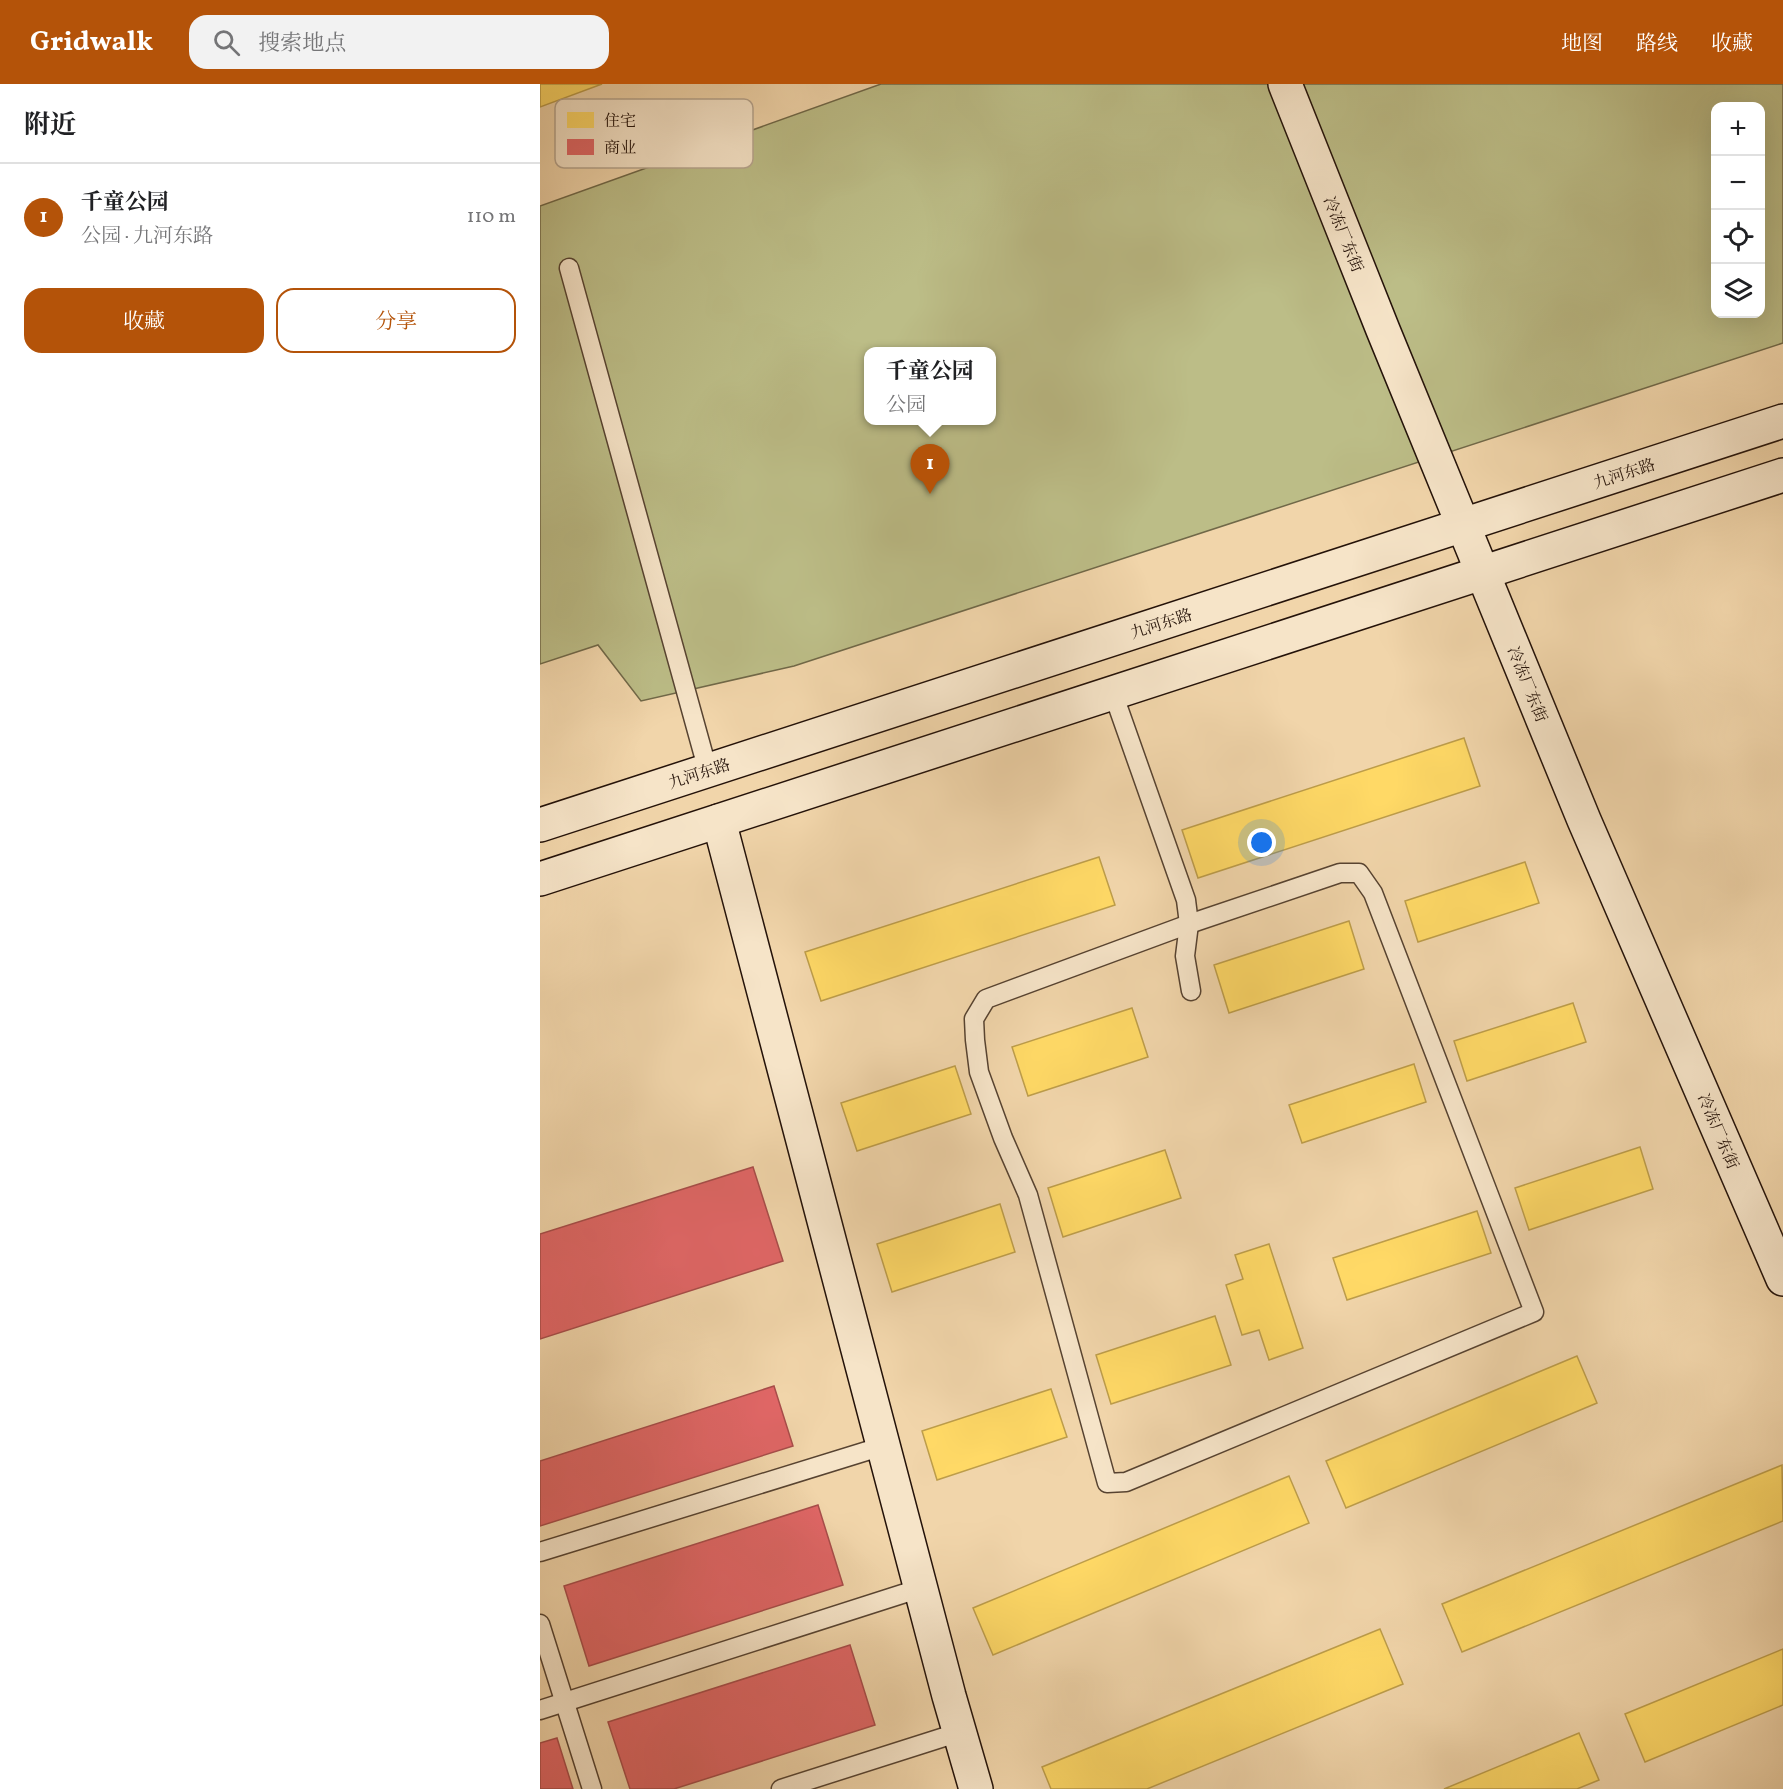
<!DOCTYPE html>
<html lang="zh">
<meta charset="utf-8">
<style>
:root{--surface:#fff;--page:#f2f2f2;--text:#202124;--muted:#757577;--line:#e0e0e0;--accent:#b45309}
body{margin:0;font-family:Vollkorn,"Noto Serif SC",serif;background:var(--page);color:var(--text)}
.controls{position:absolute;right:18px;top:18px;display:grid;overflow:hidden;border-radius:12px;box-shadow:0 6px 24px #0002}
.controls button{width:54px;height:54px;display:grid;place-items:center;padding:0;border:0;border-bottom:2px solid var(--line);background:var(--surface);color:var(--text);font:30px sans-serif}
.you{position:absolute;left:722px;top:759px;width:21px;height:21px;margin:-15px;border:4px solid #fff;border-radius:50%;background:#1a73e8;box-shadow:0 0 0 9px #1a73e833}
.badge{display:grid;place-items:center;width:39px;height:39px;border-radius:50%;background:var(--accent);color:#fff;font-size:20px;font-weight:700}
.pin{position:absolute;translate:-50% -50px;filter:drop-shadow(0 2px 3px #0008)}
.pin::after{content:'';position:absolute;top:32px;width:21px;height:18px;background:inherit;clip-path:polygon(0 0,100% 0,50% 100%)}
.popup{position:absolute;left:324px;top:263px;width:132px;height:78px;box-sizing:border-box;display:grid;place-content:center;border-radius:12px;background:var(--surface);filter:drop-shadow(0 2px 4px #0005);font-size:20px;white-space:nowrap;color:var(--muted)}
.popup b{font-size:22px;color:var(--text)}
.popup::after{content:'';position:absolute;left:50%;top:100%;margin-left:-12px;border:12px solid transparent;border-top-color:var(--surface)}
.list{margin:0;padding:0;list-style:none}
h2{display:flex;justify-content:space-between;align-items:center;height:78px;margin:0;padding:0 24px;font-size:26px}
h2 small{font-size:20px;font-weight:400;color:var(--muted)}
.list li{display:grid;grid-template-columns:39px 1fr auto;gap:18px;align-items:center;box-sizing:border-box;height:108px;padding:0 24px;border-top:2px solid var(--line)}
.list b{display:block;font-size:22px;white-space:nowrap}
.list p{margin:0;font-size:20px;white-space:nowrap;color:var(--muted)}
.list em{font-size:20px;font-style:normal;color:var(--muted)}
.actions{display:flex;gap:12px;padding:18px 24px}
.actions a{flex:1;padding:14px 0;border:2px solid var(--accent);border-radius:18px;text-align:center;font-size:21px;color:var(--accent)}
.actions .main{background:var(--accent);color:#fff}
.icon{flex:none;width:33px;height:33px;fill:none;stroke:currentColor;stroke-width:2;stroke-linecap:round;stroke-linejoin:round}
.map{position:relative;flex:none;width:1243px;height:1705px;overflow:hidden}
header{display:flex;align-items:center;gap:36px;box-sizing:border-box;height:84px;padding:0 30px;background:var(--accent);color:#fff}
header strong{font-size:28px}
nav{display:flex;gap:33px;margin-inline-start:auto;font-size:21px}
.search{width:420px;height:54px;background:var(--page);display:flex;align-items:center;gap:15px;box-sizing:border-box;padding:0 21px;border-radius:18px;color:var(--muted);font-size:22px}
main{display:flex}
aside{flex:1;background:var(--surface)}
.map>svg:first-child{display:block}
</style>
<header>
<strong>Gridwalk</strong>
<div class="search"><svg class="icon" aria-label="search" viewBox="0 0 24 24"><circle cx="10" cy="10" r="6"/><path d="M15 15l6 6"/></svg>搜索地点</div>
<nav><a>地图</a><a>路线</a><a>收藏</a></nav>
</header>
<main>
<aside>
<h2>附近<small></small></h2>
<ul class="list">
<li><span class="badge">1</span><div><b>千童公园</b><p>公园 · 九河东路</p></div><em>110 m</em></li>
</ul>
<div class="actions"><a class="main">收藏</a><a>分享</a></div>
</aside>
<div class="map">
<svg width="1243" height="1705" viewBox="0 0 1243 1705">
<rect width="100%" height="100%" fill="#f1d5aa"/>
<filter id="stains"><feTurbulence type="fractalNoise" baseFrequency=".00333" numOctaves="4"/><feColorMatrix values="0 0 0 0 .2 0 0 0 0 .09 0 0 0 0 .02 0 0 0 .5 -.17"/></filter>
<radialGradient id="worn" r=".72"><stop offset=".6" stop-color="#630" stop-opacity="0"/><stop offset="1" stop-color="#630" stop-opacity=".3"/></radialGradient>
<path fill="#bcbd87" stroke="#706848" stroke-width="1.5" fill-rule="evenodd" d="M 341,0 L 1243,0 L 1243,259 L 254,582 L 101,617 L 58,561 L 0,580 L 0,122 ZM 1176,22 L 1220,22 L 1220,230 L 1176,230 ZM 328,268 L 452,268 L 452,336 L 328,336 Z"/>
<g fill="#ffd966" stroke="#bd9d4a" stroke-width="1.5">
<polygon points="0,0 62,0 0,23"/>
<polygon points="924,654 940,702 658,794 642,746"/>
<polygon points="559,773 575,821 281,917 265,868"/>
<polygon points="985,778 999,819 878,858 865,817"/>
<polygon points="809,837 824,885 689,929 674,881"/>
<polygon points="1033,919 1046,958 927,997 914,957"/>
<polygon points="592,924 608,973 488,1012 472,963"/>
<polygon points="874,980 886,1018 762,1059 749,1021"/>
<polygon points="415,982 431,1030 317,1067 301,1019"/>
<polygon points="1100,1063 1113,1105 989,1146 975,1104"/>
<polygon points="625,1066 641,1114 523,1153 508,1104"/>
<polygon points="460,1120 475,1168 352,1208 337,1160"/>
<polygon points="937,1127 951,1169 807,1216 793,1174"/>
<polygon points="729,1160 763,1264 729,1276 719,1246 702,1251 686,1201 703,1195 695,1171"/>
<polygon points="675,1232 691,1281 571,1320 556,1271"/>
<polygon points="1037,1272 1057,1319 806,1424 786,1377"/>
<polygon points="511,1305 527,1353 397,1396 382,1347"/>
<polygon points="1242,1381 1243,1437 922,1568 902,1520"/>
<polygon points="749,1392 769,1439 453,1571 433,1524"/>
<polygon points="840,1545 863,1600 607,1705 511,1705 502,1683"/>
<polygon points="1243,1565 1243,1621 1105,1678 1085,1630"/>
<polygon points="1039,1649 1059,1696 1037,1705 904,1705"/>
</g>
<g fill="#e06666" stroke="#a84d4a" stroke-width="1.5">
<polygon points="213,1083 243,1177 0,1255 0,1150"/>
<polygon points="234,1302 253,1362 0,1442 0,1377"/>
<polygon points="278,1421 303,1501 49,1582 24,1502"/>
<polygon points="310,1561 335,1641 134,1705 90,1705 68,1638"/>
<polygon points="17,1654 33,1705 0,1705 0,1659"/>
</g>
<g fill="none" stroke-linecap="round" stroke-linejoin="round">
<g stroke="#574331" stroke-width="21">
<g id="lane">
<polyline points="29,184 168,687"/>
<polyline points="573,609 646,816 649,840 645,872 651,907"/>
<polygon points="800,789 819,789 833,809 994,1228 586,1398 567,1399 488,1111 463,1054 439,988 435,956 434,935 446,915 649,840"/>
<polyline points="0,1468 343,1362"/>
<polyline points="0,1540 52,1705"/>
<polyline points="0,1626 381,1504"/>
<polyline points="241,1705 420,1648"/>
</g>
</g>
<g stroke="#241209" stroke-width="36">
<g id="secondary">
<polyline points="745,0 843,246 1044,736 1243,1195"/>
<polyline points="179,737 409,1612 436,1705"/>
<polyline points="0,741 1243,337"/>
<polyline points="0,795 1243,391"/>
</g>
</g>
<use href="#lane" stroke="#f6e4c8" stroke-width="18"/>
<use href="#secondary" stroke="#f6e4c8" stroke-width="33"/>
</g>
<g text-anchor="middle" stroke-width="6" stroke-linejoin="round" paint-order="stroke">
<g font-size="16" fill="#241209" stroke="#f6e4c8">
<text transform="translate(804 150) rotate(68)" y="6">冷冻厂东街</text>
<text transform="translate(1084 389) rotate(-18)" y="6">九河东路</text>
<text transform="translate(621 539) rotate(-18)" y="6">九河东路</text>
<text transform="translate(988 600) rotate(68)" y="6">冷冻厂东街</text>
<text transform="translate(159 689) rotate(-18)" y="6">九河东路</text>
<text transform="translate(1179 1047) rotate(67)" y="6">冷冻厂东街</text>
</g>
</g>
<rect x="15" y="15" width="198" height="69" rx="9" fill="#f6e4c8" stroke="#b7a58f" stroke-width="1.5"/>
<rect x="27" y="28" width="27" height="16" fill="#ffd966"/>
<rect x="27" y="55" width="27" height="16" fill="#e06666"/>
<g font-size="16" fill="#241209">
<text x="64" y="42">住宅</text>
<text x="64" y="69">商业</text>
</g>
<rect width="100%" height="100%" filter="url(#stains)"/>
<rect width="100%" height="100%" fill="url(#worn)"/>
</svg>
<div class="controls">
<button>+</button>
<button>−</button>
<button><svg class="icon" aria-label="locate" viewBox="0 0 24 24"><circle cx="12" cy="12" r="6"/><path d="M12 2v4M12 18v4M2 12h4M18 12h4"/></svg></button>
<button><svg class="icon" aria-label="layers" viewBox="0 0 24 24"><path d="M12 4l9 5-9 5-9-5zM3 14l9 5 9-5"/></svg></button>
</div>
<div class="you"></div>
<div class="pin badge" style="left:390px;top:410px">1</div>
<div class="popup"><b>千童公园</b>公园</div>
</div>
</main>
